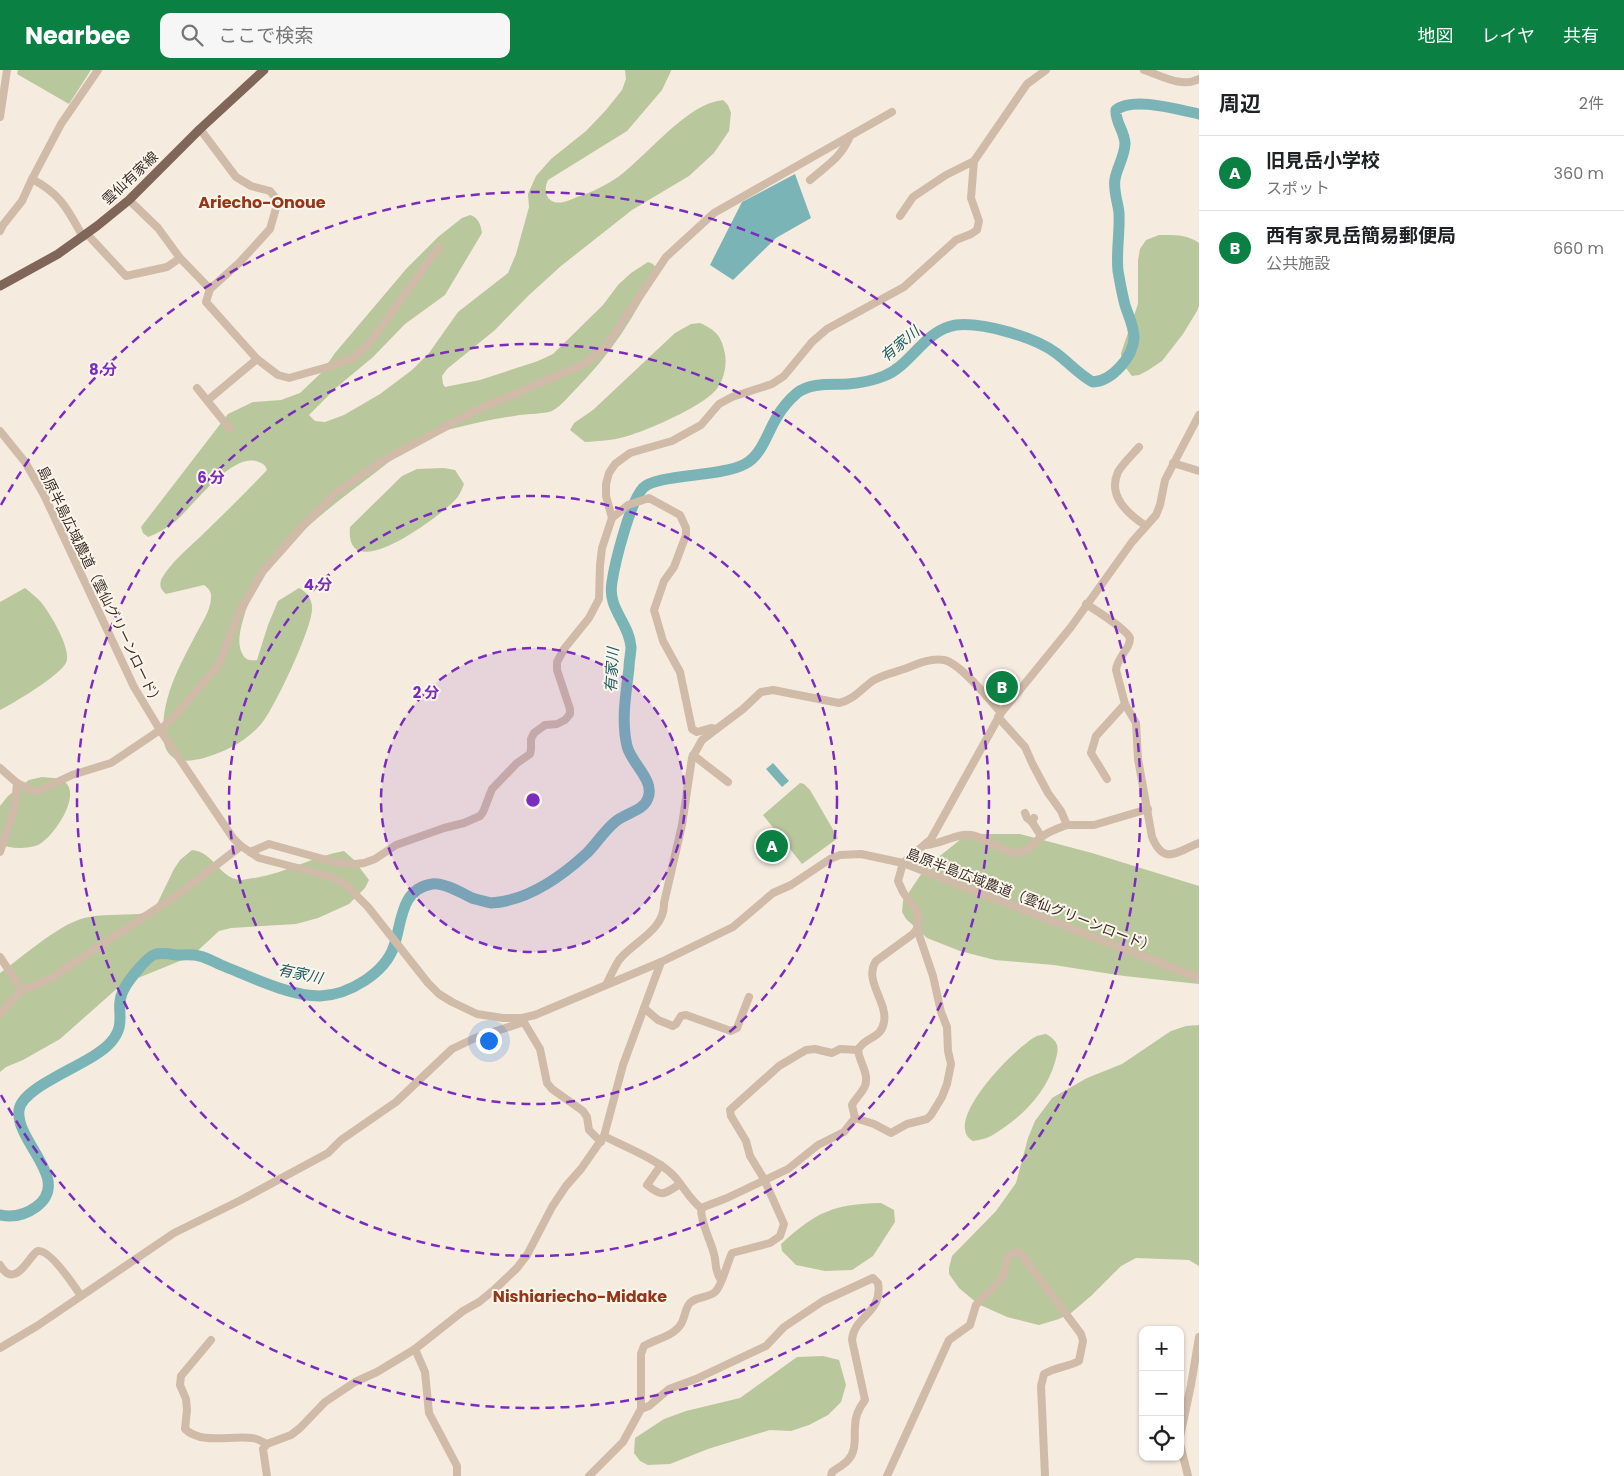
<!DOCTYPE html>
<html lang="ja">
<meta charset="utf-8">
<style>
:root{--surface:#fff;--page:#f6f6f6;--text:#202124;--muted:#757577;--line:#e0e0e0;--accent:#0b8043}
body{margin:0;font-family:Poppins,"Noto Sans JP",sans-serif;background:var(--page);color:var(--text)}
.controls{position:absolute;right:15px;bottom:15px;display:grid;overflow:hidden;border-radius:10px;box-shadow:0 1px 4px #0004}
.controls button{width:45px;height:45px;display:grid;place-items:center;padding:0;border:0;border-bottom:1px solid var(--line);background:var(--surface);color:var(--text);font:25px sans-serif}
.you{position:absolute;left:488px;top:970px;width:18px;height:18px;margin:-12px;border:4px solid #fff;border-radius:50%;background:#1a73e8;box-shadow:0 0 0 8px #1a73e833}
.badge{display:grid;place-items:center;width:32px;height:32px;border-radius:50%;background:var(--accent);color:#fff;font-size:16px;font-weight:700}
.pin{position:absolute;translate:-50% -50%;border:2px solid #fff;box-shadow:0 1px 5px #0006}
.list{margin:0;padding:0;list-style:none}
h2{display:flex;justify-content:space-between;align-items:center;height:65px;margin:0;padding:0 20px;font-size:21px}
h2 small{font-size:16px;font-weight:400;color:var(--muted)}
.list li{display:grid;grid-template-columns:32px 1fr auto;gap:15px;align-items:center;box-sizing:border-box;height:75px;padding:0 20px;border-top:1px solid var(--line)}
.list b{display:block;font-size:19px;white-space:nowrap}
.list p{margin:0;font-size:16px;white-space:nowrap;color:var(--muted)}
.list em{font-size:16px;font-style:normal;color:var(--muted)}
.icon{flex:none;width:28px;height:28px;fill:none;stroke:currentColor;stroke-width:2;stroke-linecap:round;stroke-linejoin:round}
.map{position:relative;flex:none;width:1199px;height:1406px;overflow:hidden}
header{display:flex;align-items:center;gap:30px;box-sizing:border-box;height:70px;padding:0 25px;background:var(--accent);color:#fff}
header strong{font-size:24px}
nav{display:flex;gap:28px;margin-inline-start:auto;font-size:18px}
.search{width:350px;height:45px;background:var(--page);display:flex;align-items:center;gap:12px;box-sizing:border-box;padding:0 18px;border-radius:10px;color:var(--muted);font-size:19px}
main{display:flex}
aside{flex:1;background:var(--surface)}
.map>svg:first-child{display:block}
</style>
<header>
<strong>Nearbee</strong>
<div class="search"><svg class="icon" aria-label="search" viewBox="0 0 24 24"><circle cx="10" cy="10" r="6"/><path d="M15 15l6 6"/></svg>ここで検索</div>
<nav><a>地図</a><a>レイヤ</a><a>共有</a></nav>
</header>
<main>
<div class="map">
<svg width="1199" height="1406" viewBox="0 0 1199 1406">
<rect width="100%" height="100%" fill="#f6ebdf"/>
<g fill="#b9c79c">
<polygon points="18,0 91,0 69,34 17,4"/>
<path d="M 625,0 L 671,0 L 671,1 L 662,20 L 627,61 L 548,110 C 544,118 545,129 554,132 C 562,134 570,130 577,127 C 591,123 606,115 618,107 C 647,86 687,33 723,30 L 728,35 L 731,43 L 729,61 L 714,83 L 689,106 L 632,140 L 561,196 L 528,226 L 495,260 L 447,299 L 442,306 L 443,314 L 445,317 L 480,310 L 538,291 L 553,284 L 603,235 L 618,215 L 631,203 L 648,192 L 653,194 L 657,199 C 637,245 609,286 574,321 C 568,327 560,337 552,341 C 545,344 523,344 514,346 C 493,349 472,354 451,359 C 443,361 434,362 426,365 C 408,372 395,388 380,399 C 331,437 259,486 243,550 C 240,561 237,573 242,583 C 245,590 250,591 257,590 L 268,555 L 278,531 L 299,518 C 307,522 311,528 312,536 C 315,553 274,639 262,653 C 247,671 225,682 204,688 C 195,690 183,693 174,688 C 165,683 163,671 163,662 C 163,625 179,597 195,566 C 201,554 211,541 211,527 C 212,522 208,518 204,515 L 166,524 C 160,520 159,514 162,508 C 170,494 187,479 199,468 C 222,446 245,423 267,400 C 265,394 262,393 256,391 C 228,385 192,439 172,454 C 165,459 156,464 148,467 L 143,463 L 141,457 L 228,344 L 253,332 L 281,330 L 300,323 L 321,303 L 335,283 L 407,198 L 438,167 L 462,148 L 470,145 C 478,147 481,155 482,163 L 445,225 L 405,254 L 373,287 L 337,317 L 309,345 L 315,351 L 325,352 L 344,345 L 380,324 L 412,300 L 429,283 L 458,242 L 508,203 L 516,184 L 529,137 L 528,124 L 536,106 L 551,89 L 586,61 L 606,40 L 622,20 L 626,9 Z"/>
<path d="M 1159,165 C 1173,165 1187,164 1199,173 L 1199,236 L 1197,241 L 1183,264 L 1162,291 L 1147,301 L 1139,305 L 1132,306 L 1122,293 L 1121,283 L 1138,234 L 1138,190 L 1140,179 L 1146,170 Z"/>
<path d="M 700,253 C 716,260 722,267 725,284 C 727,294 724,309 718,317 C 708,335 640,364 620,368 C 608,371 596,371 585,372 L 570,360 L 574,353 L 593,340 L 675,263 L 691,254 Z"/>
<path d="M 444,398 L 455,400 L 464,414 C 461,422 458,428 452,433 C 436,449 344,518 350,457 L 402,406 L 417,399 Z"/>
<path d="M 25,518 C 30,522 35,526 40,531 C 49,541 73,581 66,593 C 59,606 14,633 0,640 L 0,532 Z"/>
<path d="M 42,707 C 49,708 58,707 64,711 C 83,725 53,768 38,775 C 27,779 10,779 0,774 L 0,736 L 8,726 L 29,710 Z"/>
<polygon points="800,713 804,714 810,720 838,768 802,794 763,745"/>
<polygon points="977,764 1020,764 1092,783 1199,816 1199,914 1124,906 1054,895 995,890 960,881 927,868 906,849 902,842 903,831 926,797 961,769"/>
<path d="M 192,780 C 214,782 219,808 240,810 C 245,810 250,808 255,808 C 286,803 313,786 344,781 L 353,789 L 369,810 L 365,818 L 349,834 L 318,848 L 296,854 L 231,858 L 219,861 L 192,886 L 121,915 L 60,969 L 23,990 L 6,997 L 0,1002 L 0,903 C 24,886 56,856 84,848 C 101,844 121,845 139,844 L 146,842 L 157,834 L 174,799 L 180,790 Z"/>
<polygon points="1199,955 1199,1196 1189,1190 1136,1188 1121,1196 1091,1226 1071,1243 1059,1249 1039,1255 1007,1247 978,1234 959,1218 949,1204 949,1198 952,1186 996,1141 1016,1113 1028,1068 1035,1051 1052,1028 1087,1008 1122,994 1171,961 1186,956"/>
<path d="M 1046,964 C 1060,972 1059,978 1055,992 C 1046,1024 1019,1050 991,1066 C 985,1069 979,1070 973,1071 C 940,1053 1015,978 1035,967 C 1038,965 1042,965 1046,964 Z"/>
<path d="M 881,1133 L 894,1140 L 895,1152 L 873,1186 L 852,1200 L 825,1201 L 796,1195 L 782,1181 L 781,1174 C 816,1142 833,1134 881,1133 Z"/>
<polygon points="823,1286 839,1290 846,1315 841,1332 828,1345 809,1355 791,1361 770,1360 708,1379 670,1394 648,1395 640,1391 634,1383 635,1368 664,1349 686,1341 740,1328 797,1287"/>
</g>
<g fill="#7ab4b7">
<polygon points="795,104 811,148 776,168 733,210 710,195 742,132"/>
<polygon points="773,693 789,711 782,717 766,699"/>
</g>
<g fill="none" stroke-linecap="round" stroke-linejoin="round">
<path stroke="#7ab4b7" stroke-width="11" d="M 0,1145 C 14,1148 25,1145 36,1137 C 73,1110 15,1072 19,1040 C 22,1015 93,994 111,972 C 128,953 114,939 123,921 C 127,912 147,886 156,884 C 162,883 170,884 176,885 C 183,885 192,884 199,886 C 206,887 214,892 221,895 C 249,906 289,926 320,926 C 349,925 385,903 394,876 C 402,853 400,819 432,814 C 443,812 462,823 472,828 C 478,830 484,831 491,833 C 527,831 561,807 587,783 C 597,773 604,761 615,752 C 625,743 644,741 648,728 C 655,710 631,693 627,676 C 621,650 626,623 629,598 C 629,591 631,583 631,577 C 629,552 607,539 612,512 C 615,492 630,432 643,418 C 656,404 721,407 745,394 C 762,385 767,363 777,347 C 782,338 789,330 797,323 C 811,312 832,315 848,314 C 861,313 872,311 884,306 C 912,295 924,260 956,255 C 983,252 1034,267 1056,283 C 1067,291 1082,307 1093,312 C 1112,311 1133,287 1134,268 C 1134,256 1128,245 1125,235 C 1122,224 1120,212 1118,201 C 1116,182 1120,163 1119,143 C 1118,132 1113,121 1115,109 C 1117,97 1125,86 1125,73 C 1124,60 1115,52 1116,40 C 1133,26 1179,40 1199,44"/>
<g stroke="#d0bba8" stroke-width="8">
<path d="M 1144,0 C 1162,6 1181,18 1199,9"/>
<polyline points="0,47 7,0"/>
<polyline points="200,59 236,107 251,116 270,121 278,131 270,159 239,193 210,219 206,232 257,289 278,305 289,308 338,294 354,287 368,275 439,177"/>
<path d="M 810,110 C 827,95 841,88 850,66"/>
<polyline points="129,130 158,158 180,188 210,219"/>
<polyline points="900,146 913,127 946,105 974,91"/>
<polyline points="0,161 3,155 22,131 32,109"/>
<polyline points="87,164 126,206 167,197 180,188"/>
<path d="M 83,167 C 68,140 61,124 32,109 L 61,54 L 98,0"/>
<polyline points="197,318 230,359"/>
<polyline points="208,330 257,289"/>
<polyline points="0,361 25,392 44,425 134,617 160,660 233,768 241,776 259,788 325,805 336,809 347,816 368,837 428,913 439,924 452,932 477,944 503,948 522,948 535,945 661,892 733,857 773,823 791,815 830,789 840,785 861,784 903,793 1199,908"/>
<path d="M 1139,377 C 1132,385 1123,393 1118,402 C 1107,426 1128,444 1146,456"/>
<polyline points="1173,393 1199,401"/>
<polyline points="612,448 628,435 649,428 680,445 686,458 686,465 674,497 664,511 654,540 663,571 680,602 692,659 697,662 711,658 716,659"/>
<path d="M 1086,534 C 1094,539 1127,560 1130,568 C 1130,570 1129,574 1128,576 C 1124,584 1117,590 1116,600 L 1125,634 L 1136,653 L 1138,689 L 1152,767 C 1164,796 1176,782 1199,773"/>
<polyline points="998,647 1025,677 1033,695 1048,723 1061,741 1067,755 1094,755 1148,739"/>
<polyline points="693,685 728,712"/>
<polyline points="0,698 17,713 36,722 72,705 111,693 160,660 173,648 218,596 240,541 263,501 302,457 337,422 384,390 475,341 584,294 605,278 666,187 714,143 892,42"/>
<polyline points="1107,709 1091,683 1096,666 1125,634"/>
<polyline points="1025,743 1027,748 1032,752"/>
<polyline points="1034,748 1032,752 1041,766"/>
<path d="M 926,775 C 942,774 956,763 971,765 C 987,767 1004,784 1018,783 C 1030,782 1034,771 1043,766 C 1050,761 1059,758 1067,755"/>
<polyline points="0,782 15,737 17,713"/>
<polyline points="250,782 269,774 334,792 355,794 364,793 375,789 396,775 444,758 464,753 480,746 483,742 492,719 517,693 530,684 531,679 531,669 534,663 545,655 557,654 565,650 570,644 570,639 557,600 557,592 564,579 589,548 599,529 600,495 602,478 612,448 606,426 606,414 609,403 615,394 630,383 672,371 701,355 719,334 732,327 772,314 784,306 812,272 827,259 904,217 956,170 971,164 977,160 979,151 971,128 974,91 1027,14 1046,0"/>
<polyline points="0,887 22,920"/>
<path d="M 606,915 C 610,907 614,898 619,890 C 633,872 665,860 664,833 L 682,755 L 692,688 L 702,670 L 743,639 L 761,622 L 773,620 L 839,633 C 854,630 862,618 874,610 C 885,604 896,602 907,598 C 919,593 931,588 944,590 C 960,593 990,630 1001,643"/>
<polyline points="644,938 658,950 673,956 676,954 681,946 686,945 731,961 737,958 749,927"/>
<polyline points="0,944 22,920 51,909 71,895 180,823 241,776"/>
<polyline points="522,949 540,979 547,1013 552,1019 583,1041 587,1047 589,1060 601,1072"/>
<polyline points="855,1048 874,1054 891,1063 907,1054 927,1049 931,1045 942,1027 947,1014 951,994 948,981 947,957 941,942 933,906 917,859 918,844 903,822 898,811 903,793 931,769 1001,643 1071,557 1132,472 1156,445 1160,435 1165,410 1199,345"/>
<path d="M 604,1066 C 623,1076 659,1090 673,1105 C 683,1115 689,1129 701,1138 L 727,1128 L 788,1099 L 818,1075 L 844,1062 L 855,1048 L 852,1035 C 855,1029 860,1025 864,1018 C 871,1006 859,992 858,980 C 865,966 881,970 884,952 C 888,932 863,910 876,891 L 913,864 L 917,859"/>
<path d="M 661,1095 L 647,1115 C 663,1128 664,1124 680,1114"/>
<path d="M 701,1138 C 701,1155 710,1168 714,1184 C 717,1195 714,1200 721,1210"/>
<path d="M 0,1195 C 16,1222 30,1183 38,1181 C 50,1179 75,1217 81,1226"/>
<path d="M 211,1270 L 181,1306 L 180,1315 L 186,1329 L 187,1340 L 185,1359 C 202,1375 231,1365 252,1368 C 257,1368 262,1372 267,1374"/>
<polyline points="0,1278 37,1256 174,1163 239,1131 328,1083 341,1070 396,1032 452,979 475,968 524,952"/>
<polyline points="415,1279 425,1302 429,1343 457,1396 457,1406"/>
<path d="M 641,1339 L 649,1336 L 669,1319 L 696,1309 L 766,1276 L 784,1257 L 823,1231 L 873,1208 L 878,1213 C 883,1244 854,1245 852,1270 L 865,1330 C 859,1338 855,1346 855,1356 C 854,1367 857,1381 848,1390 C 844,1395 837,1398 832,1402 L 831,1406"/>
<polyline points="1180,1367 1191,1315 1199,1267"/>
<polyline points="1180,1374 1188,1406"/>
<polyline points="267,1406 263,1379 267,1374 291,1365 300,1358 325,1332 355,1312 377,1302 415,1279 463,1241 479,1232 495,1219 517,1198 527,1185 552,1137 566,1116 581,1099 604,1066 623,995 661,892"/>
<path d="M 589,1406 L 623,1372 L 641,1339 L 641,1284 L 644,1276 C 656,1269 674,1266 681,1254 C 685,1248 685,1238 690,1233 C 697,1226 709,1228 715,1222 C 722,1216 727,1193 732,1183 L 770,1173 L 780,1166 L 784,1154 L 764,1109 L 750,1086 L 746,1071 L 731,1046 L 730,1040 L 779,996 L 806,980 L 815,979 L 832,983 L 840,979 L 858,980"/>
<path d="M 887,1406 L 949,1270 L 970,1255 L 976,1235 L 1003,1207 L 1008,1186 L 1016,1182 L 1021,1184 L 1081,1264 L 1083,1271 L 1079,1291 C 1068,1297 1055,1297 1044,1304 L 1041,1316 L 1045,1406"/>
</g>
<polyline stroke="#806659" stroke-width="9" points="0,216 58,184 97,156 129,130 200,59 264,0"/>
</g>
<circle cx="533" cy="730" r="152" fill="#7b2cbf" fill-opacity=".12"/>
<g fill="none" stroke="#7b2cbf" stroke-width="2.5" stroke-dasharray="9 6">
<circle cx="533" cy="730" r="152"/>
<circle cx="533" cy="730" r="304"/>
<circle cx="533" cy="730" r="456"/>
<path d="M1 435A608 608 0 1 1 1 1025"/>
</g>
<g text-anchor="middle" stroke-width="4" stroke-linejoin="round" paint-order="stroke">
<g font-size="14" fill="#3c2f29" stroke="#fcf5ec">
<text transform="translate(130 108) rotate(-43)" y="5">雲仙有家線</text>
<text transform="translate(100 516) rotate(64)" y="5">島原半島広域農道（雲仙グリーンロード）</text>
<text transform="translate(1031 830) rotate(21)" y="5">島原半島広域農道（雲仙グリーンロード）</text>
</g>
<g font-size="15" font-style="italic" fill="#195e64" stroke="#fcf5ec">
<text transform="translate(900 274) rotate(-40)" y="5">有家川</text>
<text transform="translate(612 600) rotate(-87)" y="5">有家川</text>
<text transform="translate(300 904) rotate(12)" y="5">有家川</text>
</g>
<g font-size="16" font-weight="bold" fill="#963618" stroke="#fcf5ec">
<text x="262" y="138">Ariecho-Onoue</text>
<text x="580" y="1232">Nishiariecho-Midake</text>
</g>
</g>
<circle cx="533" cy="730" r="8" fill="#7b2cbf" stroke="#fcf5ec" stroke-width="2.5"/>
<g font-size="15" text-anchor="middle" font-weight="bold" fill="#7b2cbf" stroke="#fcf5ec" stroke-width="4" stroke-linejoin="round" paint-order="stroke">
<text x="103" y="305">8 分</text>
<text x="211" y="413">6 分</text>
<text x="318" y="520">4 分</text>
<text x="426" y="628">2 分</text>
</g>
</svg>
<div class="controls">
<button>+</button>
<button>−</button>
<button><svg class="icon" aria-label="locate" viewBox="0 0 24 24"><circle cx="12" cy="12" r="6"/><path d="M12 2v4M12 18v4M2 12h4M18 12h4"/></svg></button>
</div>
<div class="you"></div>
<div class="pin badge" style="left:772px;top:776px">A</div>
<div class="pin badge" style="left:1002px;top:617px">B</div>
</div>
<aside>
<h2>周辺<small>2件</small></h2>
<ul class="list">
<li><span class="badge">A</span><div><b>旧見岳小学校</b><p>スポット</p></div><em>360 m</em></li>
<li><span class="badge">B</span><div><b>西有家見岳簡易郵便局</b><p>公共施設</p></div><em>660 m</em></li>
</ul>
</aside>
</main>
